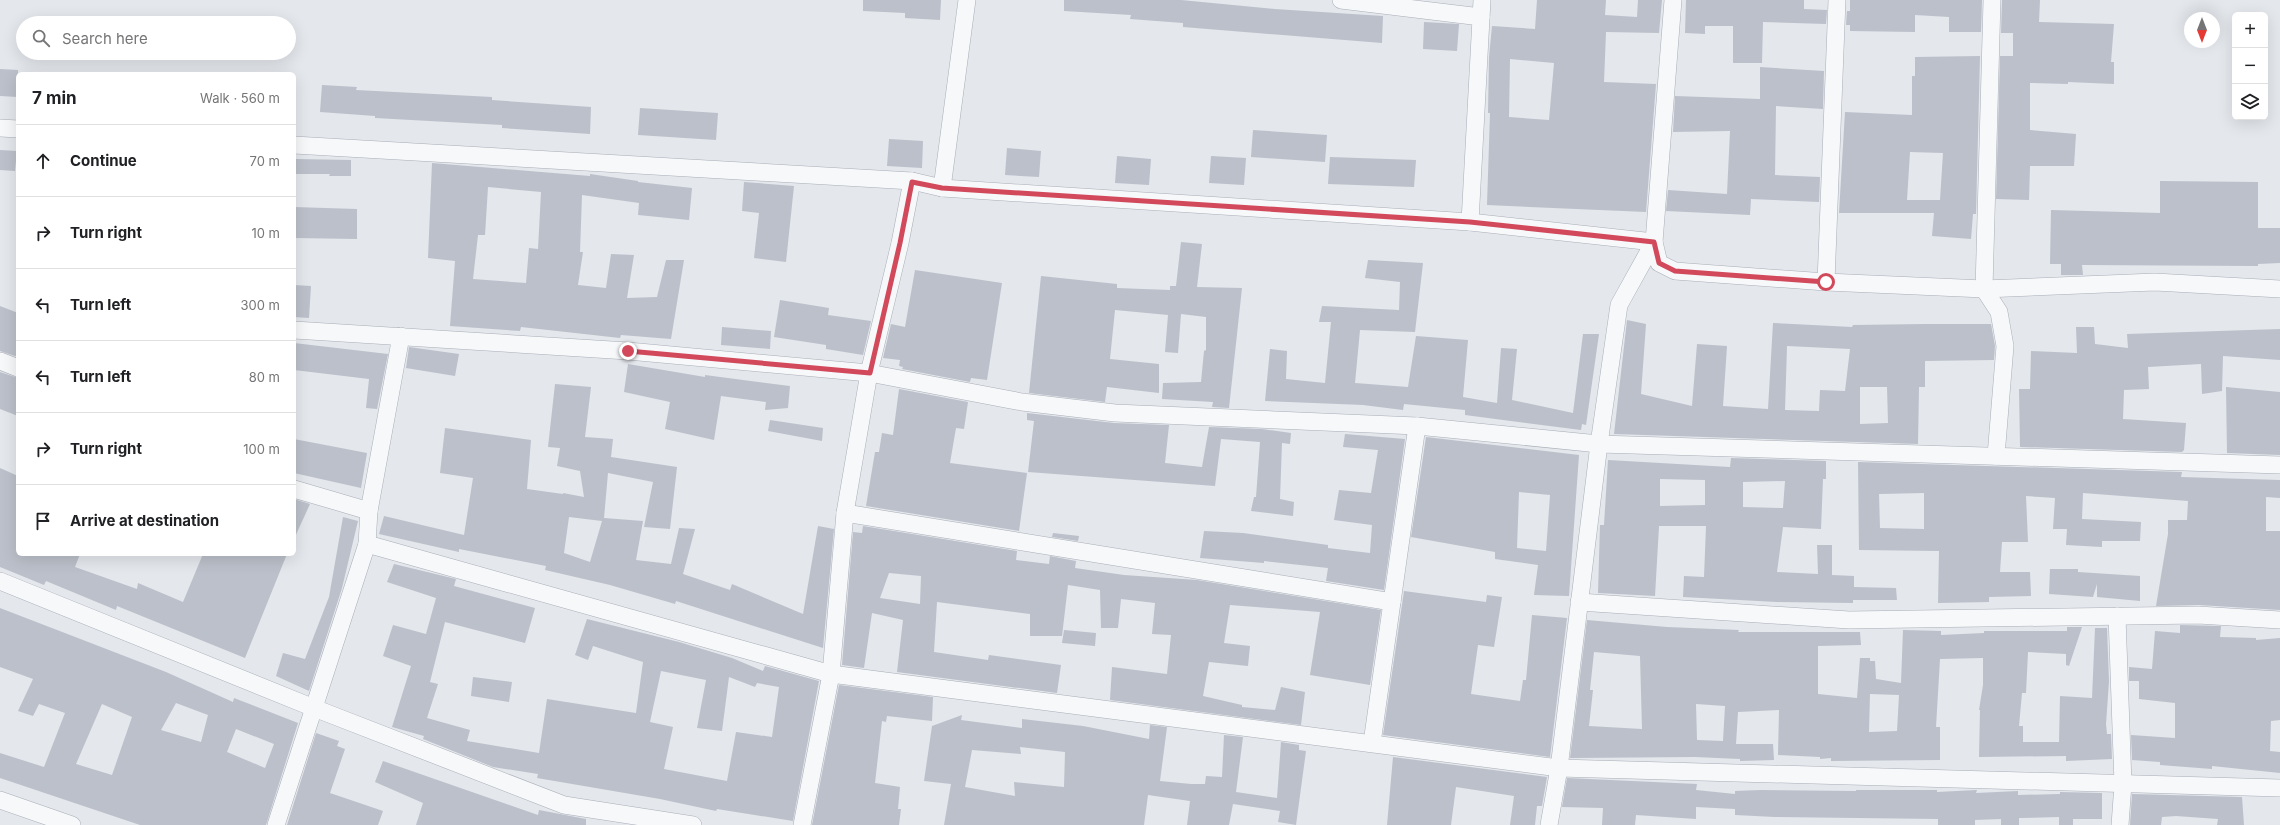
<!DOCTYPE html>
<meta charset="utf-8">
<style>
:root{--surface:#fff;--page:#f6f6f6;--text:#202124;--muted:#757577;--line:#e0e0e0}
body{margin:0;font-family:Inter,sans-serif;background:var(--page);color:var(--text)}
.controls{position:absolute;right:12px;top:12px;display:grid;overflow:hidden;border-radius:6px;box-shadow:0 4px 16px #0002}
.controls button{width:36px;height:36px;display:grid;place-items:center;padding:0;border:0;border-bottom:1px solid var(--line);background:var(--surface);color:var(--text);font:20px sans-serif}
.compass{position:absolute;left:2184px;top:12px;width:36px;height:36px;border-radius:50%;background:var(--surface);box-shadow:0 4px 16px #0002;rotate:180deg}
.stop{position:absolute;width:12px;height:12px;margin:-9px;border:3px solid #d1495b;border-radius:50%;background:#fff}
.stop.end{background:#d1495b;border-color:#fff;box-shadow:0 1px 4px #0008}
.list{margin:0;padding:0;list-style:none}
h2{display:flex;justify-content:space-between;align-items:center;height:52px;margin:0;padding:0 16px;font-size:17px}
h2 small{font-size:13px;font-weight:400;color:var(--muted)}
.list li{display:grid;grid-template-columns:26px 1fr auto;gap:12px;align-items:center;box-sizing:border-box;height:72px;padding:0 16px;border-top:1px solid var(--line)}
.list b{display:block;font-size:15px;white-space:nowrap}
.list em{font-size:13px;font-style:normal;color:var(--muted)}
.icon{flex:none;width:22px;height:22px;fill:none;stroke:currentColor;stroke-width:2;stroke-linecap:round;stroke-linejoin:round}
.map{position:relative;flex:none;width:2280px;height:825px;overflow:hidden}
.search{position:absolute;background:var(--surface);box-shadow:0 4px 16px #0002;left:16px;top:16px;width:280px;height:44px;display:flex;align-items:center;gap:10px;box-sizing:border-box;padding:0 14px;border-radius:22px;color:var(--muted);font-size:15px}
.panel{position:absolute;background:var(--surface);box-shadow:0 4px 16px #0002;left:16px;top:72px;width:280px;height:484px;border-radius:6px}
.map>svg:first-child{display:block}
</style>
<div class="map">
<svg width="2280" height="825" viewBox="0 0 2280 825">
<rect width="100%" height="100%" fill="#e4e7ec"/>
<g fill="#bbc0ca" fill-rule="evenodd">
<polygon points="863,0 941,0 940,20 905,18 905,13 863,11"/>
<polygon points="1064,0 1181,0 1275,9 1383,16 1382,43 1183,27 1183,23 1130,19 1131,15 1064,11"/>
<path d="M 1537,0 L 1606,0 L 1605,15 L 1637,17 L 1638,0 L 1662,0 L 1659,33 L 1606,32 L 1604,82 L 1656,84 L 1646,212 L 1487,205 L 1490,113 L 1488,113 L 1489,57 L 1492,26 L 1535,29 ZM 1510,59 L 1554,63 L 1549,120 L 1509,117 Z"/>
<polygon points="1686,0 1804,0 1804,9 1827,10 1826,24 1763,22 1762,63 1733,63 1733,26 1705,26 1705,34 1685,33"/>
<polygon points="1850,0 1982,0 1981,32 1949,32 1949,17 1915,15 1915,32 1850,31 1850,25 1846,25 1847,11 1850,11"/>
<polygon points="2002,0 2040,0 2039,22 2114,24 2111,62 2114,62 2114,84 2068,82 2068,84 2030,83 2030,130 2076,134 2074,166 2030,166 2029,200 1996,199 2000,56 2013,56 2013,33 2001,33"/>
<polygon points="1424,22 1459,24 1457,51 1423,49"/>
<path d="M 1980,56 L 1976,214 L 1973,214 L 1971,239 L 1932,236 L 1934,213 L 1839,213 L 1845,112 L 1912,115 L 1912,76 L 1915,76 L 1915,57 ZM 1910,152 L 1943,153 L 1940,200 L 1907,200 Z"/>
<polygon points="1760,67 1824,71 1823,109 1776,106 1775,175 1820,177 1819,202 1751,199 1750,215 1666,211 1668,190 1727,194 1730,131 1673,132 1675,96 1760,99"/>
<polygon points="0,69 18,70 18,97 0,96"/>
<polygon points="322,85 357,87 356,90 492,97 492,100 591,107 590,134 502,128 502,125 375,118 375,116 320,112"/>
<polygon points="640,108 718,113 716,140 638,135"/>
<polygon points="1253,130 1327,135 1325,162 1251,157"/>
<polygon points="889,139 923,141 922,168 887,166"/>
<polygon points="1007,148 1041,151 1039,177 1005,175"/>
<polygon points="0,150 17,151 15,171 0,170"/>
<polygon points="1117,156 1151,159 1149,185 1115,183"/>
<polygon points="1211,156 1246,158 1244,185 1209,183"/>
<polygon points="1330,157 1416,160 1414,187 1328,184"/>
<polygon points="296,159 351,160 351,176 329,176 330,174 296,174"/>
<path d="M 432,163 L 590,176 L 590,174 L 638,181 L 638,182 L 692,188 L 689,220 L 638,215 L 639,203 L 582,195 L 580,252 L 583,252 L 578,285 L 606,288 L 611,254 L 634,255 L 627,298 L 657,297 L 666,260 L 684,260 L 671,339 L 621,335 L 620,338 L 521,327 L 520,331 L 450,326 L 455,261 L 428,258 ZM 488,187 L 541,192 L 538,249 L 529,248 L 526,283 L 473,279 L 478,235 L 485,235 Z"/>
<polygon points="2160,181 2258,182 2258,228 2280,228 2280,263 2258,264 2258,266 2082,265 2083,275 2061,275 2061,264 2050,264 2051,210 2160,213"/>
<polygon points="744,182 794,186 786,262 754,258 759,213 742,211"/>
<polygon points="294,207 357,209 357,239 294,238"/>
<polygon points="1181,242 1202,244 1197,287 1242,288 1229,408 1212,407 1213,402 1162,399 1163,383 1201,382 1204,351 1206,350 1206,317 1181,314 1178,353 1165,352 1168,315 1115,310 1110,359 1159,364 1159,393 1107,387 1105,402 1029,393 1041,276 1117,284 1117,288 1170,290 1170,286 1176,286"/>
<polygon points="1368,260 1423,263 1415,332 1360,330 1355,383 1408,387 1416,336 1468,340 1463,397 1497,403 1501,348 1517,349 1512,400 1573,413 1583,334 1599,334 1586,425 1582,424 1581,430 1465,415 1465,410 1404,404 1403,410 1363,405 1265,401 1270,349 1287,351 1286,379 1325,383 1331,322 1319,322 1322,306 1399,310 1400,282 1365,278"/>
<polygon points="915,270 1002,283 987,380 971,378 970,382 902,369 903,367 899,366 900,360 883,358 891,324 905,327"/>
<polygon points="294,285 311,286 309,318 294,317"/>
<polygon points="780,300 829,308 828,315 871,321 863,355 826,349 826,345 774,337"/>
<polygon points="0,306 18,313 18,357 0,351"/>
<path d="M 1627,320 L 1646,324 L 1641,394 L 1692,406 L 1697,344 L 1727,346 L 1723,406 L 1768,409 L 1773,323 L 1852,327 L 1853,325 L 1925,324 L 1991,324 L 1995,346 L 1994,360 L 1925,361 L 1925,387 L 1919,387 L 1918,444 L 1614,434 ZM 1787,346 L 1850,349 L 1845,391 L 1820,390 L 1819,411 L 1785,410 ZM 1860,387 L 1887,387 L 1888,423 L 1860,424 Z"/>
<polygon points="722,327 771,331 770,349 721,345"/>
<polygon points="2076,327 2094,327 2095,344 2128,348 2127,334 2280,329 2280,360 2223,356 2222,391 2202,394 2201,364 2148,367 2149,389 2124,390 2123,419 2186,423 2184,450 2182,452 2020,447 2019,389 2030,389 2031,351 2077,353"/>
<polygon points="294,343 388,354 377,409 366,408 369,379 294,370"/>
<polygon points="409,347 459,354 455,376 406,368"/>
<polygon points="628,364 705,377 705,375 790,386 788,408 765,410 766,402 721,396 714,440 665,429 670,402 624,392"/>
<polygon points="0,372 18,378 18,416 0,409"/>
<path d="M 555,384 L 591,387 L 585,437 L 613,439 L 611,457 L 677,467 L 670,529 L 644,527 L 653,482 L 608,473 L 604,518 L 643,521 L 636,560 L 671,564 L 679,528 L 695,529 L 683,574 L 730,590 L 732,584 L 803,614 L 818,526 L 834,529 L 823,648 L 676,601 L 675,604 L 610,585 L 545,570 L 546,566 L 459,549 L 459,552 L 379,534 L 384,516 L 464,535 L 473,478 L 440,473 L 445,428 L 531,440 L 527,489 L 563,494 L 563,493 L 584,497 L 580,471 L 557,466 L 560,448 L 548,447 ZM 569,517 L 602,521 L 590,562 L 564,553 Z"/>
<polygon points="2226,387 2280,392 2280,455 2227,453"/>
<polygon points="899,389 968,402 964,429 956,428 950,463 1027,473 1019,531 866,506 875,452 879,452 882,433 893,435"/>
<polygon points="1027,413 1114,423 1169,425 1165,463 1202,467 1209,427 1262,429 1291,433 1290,444 1282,443 1280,499 1294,502 1293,516 1251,511 1254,497 1256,497 1260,442 1221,439 1215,486 1028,472 1034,421 1027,420"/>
<polygon points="770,420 823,428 822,441 768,431"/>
<polygon points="1345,434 1405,439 1384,590 1326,581 1328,568 1264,561 1264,563 1200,558 1204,531 1243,533 1328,545 1328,548 1370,553 1372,525 1334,520 1339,490 1371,493 1378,450 1343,447"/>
<path d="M 1426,437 L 1579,455 L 1569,596 L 1534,595 L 1538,565 L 1495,559 L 1495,552 L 1411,537 ZM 1519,492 L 1550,495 L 1546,551 L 1517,548 Z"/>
<polygon points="294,439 367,453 361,488 294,473"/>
<path d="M 1731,458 L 1826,461 L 1826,479 L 1823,479 L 1821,529 L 1783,527 L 1777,572 L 1818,574 L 1817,545 L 1832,545 L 1832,575 L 1854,576 L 1854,587 L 1896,588 L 1897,600 L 1853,600 L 1853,603 L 1777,602 L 1683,597 L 1684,576 L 1704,577 L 1706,526 L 1659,526 L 1655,596 L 1598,593 L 1600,525 L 1604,525 L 1608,460 L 1730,467 ZM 1660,479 L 1705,480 L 1705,505 L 1660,506 ZM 1785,481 L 1783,508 L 1743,507 L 1743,482 Z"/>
<path d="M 1858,462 L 2182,472 L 2181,477 L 2280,480 L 2280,498 L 2266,497 L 2266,531 L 2280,531 L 2280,610 L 2199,605 L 2156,606 L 2168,534 L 2168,520 L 2187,520 L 2188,501 L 2083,493 L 2082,519 L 2141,522 L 2140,541 L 2102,541 L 2102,547 L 2066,545 L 2067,529 L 2053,529 L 2055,498 L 2026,496 L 2028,542 L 2002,542 L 2000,572 L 2030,572 L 2031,596 L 1989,597 L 1989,602 L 1938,603 L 1939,551 L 1859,550 ZM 1924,493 L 1924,529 L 1880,528 L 1879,494 Z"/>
<polygon points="0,468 18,476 18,554 80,554 75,567 137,589 138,583 183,602 203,554 287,554 245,658 117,606 116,610 46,581 44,585 0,567"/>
<polygon points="294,499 310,504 294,539"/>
<polygon points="343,517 358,521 342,588 309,691 276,676 283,653 305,659 329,597"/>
<path d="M 863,526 L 1017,551 L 1016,560 L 1049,564 L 1050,556 L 1076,561 L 1075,568 L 1124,575 L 1197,580 L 1381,610 L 1370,685 L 1310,675 L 1320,612 L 1230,605 L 1224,643 L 1250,646 L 1248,666 L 1209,662 L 1203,696 L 1242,705 L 1242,707 L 1275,710 L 1281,687 L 1305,692 L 1301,725 L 1110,700 L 1112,667 L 1167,674 L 1171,635 L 1152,634 L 1155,603 L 1121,599 L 1118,628 L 1101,628 L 1100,590 L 1068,585 L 1062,636 L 1030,636 L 1030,614 L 937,602 L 934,652 L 988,660 L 989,655 L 1061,665 L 1057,693 L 897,672 L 903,620 L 872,613 L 864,668 L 842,665 L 853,532 L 862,533 ZM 889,573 L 921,576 L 920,604 L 880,598 Z"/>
<polygon points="1053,533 1079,536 1078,541 1052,537"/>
<path d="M 394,564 L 456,579 L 454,586 L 535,608 L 525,643 L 445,622 L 430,682 L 438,684 L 427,718 L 470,730 L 467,741 L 539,753 L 547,699 L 636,713 L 643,662 L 593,646 L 588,660 L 575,655 L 587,619 L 679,642 L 732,658 L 763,671 L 765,666 L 819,681 L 793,821 L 717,809 L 716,811 L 660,799 L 537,778 L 538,774 L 493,767 L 423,739 L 424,736 L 392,727 L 411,666 L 383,656 L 393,625 L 426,634 L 436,598 L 387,582 ZM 661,671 L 706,680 L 697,728 L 722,731 L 729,677 L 755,687 L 757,683 L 779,687 L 772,737 L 736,732 L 727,781 L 664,769 L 673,727 L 650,722 Z"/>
<polygon points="2050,569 2078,569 2078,572 2140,576 2140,601 2097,597 2097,584 2093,597 2049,594"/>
<polygon points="1404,591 1486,602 1487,595 1502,597 1494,647 1478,645 1471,694 1520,701 1523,680 1526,680 1532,615 1567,618 1550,757 1383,735"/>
<path d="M 0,608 L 166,672 L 233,702 L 234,698 L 298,723 L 266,825 L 140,825 L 0,778 L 0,753 L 44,767 L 65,713 L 39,704 L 33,716 L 18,711 L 33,679 L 0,667 ZM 176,703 L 208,715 L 201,742 L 161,730 ZM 102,704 L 132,717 L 112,775 L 76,764 ZM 236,729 L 274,744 L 265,768 L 227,752 Z"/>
<path d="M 1587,620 L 1667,627 L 1739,630 L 1738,632 L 1860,632 L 1861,645 L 1818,646 L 1818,694 L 1857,698 L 1860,658 L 1870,658 L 1870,661 L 1875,661 L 1876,679 L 1901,683 L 1903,630 L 1941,631 L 1941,635 L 1984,633 L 1984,631 L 2067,631 L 2067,627 L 2082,627 L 2069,666 L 2066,665 L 2066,654 L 2028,652 L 2026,693 L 2022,693 L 2019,726 L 2023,726 L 2023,742 L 2059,742 L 2060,696 L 2092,698 L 2095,628 L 2107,628 L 2109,681 L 2106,724 L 2107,734 L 2111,734 L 2112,759 L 2066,761 L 2066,756 L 1979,757 L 1980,710 L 1979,710 L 1983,685 L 1983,658 L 1940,659 L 1936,727 L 1940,727 L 1940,760 L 1831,761 L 1831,758 L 1820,759 L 1820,757 L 1778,755 L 1779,710 L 1738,712 L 1736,744 L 1773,744 L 1774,760 L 1740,761 L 1740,759 L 1695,757 L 1570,758 ZM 1594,652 L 1640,656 L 1642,729 L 1589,726 L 1593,690 L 1590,690 ZM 1870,694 L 1899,695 L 1897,731 L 1869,732 ZM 1696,704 L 1725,706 L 1723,741 L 1697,740 Z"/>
<polygon points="2180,625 2221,626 2220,637 2256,638 2256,640 2280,638 2280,720 2271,721 2270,751 2280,752 2280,773 2212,766 2212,769 2160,765 2160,762 2132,760 2131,735 2175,738 2175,703 2139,699 2139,681 2129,681 2129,667 2152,669 2155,631 2180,633"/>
<polygon points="1064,630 1096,633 1095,646 1062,643"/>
<polygon points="473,677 512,682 509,702 471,696"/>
<polygon points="839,685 933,697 932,721 887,716 886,722 882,721 875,783 900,787 898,809 901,809 899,825 812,825"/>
<path d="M 962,715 L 961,720 L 1022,728 L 1022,719 L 1083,726 L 1149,739 L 1150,725 L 1167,727 L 1160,781 L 1191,784 L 1205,784 L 1206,776 L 1222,777 L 1224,735 L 1243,737 L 1236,792 L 1277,798 L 1281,742 L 1299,745 L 1299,750 L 1306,751 L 1296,825 L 1278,822 L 1280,811 L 1233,804 L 1229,825 L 1187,825 L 1190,801 L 1148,795 L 1144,825 L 944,825 L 951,784 L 924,781 L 932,726 ZM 1020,747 L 1065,752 L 1064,787 L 1014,782 L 1015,796 L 965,787 L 972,750 L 1021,754 Z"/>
<polygon points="316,733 339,741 337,746 345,749 330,793 383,811 378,825 287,825"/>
<polygon points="1393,757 1547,777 1542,806 1537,806 1535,825 1510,825 1514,796 1456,787 1451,825 1387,825"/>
<polygon points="383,761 538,815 539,810 586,819 586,825 416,825 423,803 375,782"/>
<polygon points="1567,778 1697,784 1696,790 1735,794 1735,791 1761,790 1856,791 1856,790 1937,790 1937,792 1977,790 1976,793 2018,791 2018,795 2060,794 2060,792 2102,793 2102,819 2073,819 2073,825 2059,825 2059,817 2019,818 2019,825 2001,825 2001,819 1975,820 1975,825 1938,825 1938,819 1775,817 1735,815 1735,809 1696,807 1696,819 1636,815 1635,825 1602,825 1603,808 1562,807"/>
<polygon points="2132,794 2242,797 2244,825 2217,825 2218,819 2176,816 2162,817 2161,825 2130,825"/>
</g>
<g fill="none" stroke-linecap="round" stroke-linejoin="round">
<g stroke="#a9aeb7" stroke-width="18">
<g id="minor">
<polyline points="1341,0 1481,17"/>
<polyline points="1992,0 1984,289 1999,312 2005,346 1996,456"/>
<polyline points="0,128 18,129"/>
<polyline points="294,145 912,181 942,188 1470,222 1654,242 1659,263 1675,271 1826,282 1984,289 2155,282 2280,289"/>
<polyline points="942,188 967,0"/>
<polyline points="1470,222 1482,0"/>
<polyline points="1826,282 1837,0"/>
<polyline points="294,330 628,351 869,373 1022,402 1115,413 1417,426 1599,444 2280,465"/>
<polyline points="0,361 18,368"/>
<polyline points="294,489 369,511"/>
<polyline points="845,513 1392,602"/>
<polyline points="367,544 831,674 1559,768 2280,788"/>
<polyline points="0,581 314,708 564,805 693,825"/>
<polyline points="1579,602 1849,620 2198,615 2280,620"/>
<polyline points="2117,616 2123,784 2120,825"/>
<polyline points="1372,743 1417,426"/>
<polyline points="0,800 72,825"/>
<polyline points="276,825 367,544 369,511 401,336"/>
<polyline points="802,825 831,674 845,513 869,373 900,243 912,181"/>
<polyline points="1549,825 1559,768 1599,444 1619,305 1654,242 1673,0"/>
</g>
</g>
<use href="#minor" stroke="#f7f8fa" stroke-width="17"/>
</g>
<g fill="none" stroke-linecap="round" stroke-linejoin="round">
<polyline stroke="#d1495b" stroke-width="5" points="628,351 870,373 900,243 912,182 942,188 1470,222 1654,242 1659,263 1675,271 1826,282"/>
</g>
</svg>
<div class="controls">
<button>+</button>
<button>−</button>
<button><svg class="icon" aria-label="layers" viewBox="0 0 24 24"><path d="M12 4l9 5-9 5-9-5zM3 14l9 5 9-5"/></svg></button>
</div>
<svg class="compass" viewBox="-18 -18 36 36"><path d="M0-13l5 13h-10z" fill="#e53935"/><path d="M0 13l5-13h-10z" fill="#757577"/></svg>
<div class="stop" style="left:1826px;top:282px"></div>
<div class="stop end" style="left:628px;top:351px"></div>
<div class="search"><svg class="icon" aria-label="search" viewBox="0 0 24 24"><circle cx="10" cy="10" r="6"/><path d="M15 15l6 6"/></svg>Search here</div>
<section class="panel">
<h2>7 min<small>Walk · 560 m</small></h2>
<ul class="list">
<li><svg class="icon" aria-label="ahead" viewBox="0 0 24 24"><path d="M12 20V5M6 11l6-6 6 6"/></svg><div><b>Continue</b></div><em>70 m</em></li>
<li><svg class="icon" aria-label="right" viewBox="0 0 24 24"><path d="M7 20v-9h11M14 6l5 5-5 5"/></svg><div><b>Turn right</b></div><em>10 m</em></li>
<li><svg class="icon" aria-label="left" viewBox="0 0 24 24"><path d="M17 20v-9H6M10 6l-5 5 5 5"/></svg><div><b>Turn left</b></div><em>300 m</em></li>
<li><svg class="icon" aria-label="left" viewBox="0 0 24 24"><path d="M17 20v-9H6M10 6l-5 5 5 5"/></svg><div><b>Turn left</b></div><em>80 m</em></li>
<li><svg class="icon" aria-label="right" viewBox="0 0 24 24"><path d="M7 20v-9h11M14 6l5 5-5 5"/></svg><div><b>Turn right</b></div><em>100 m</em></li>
<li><svg class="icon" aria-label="arrive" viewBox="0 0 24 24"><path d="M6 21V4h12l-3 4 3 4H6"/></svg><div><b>Arrive at destination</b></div></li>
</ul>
</section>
</div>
